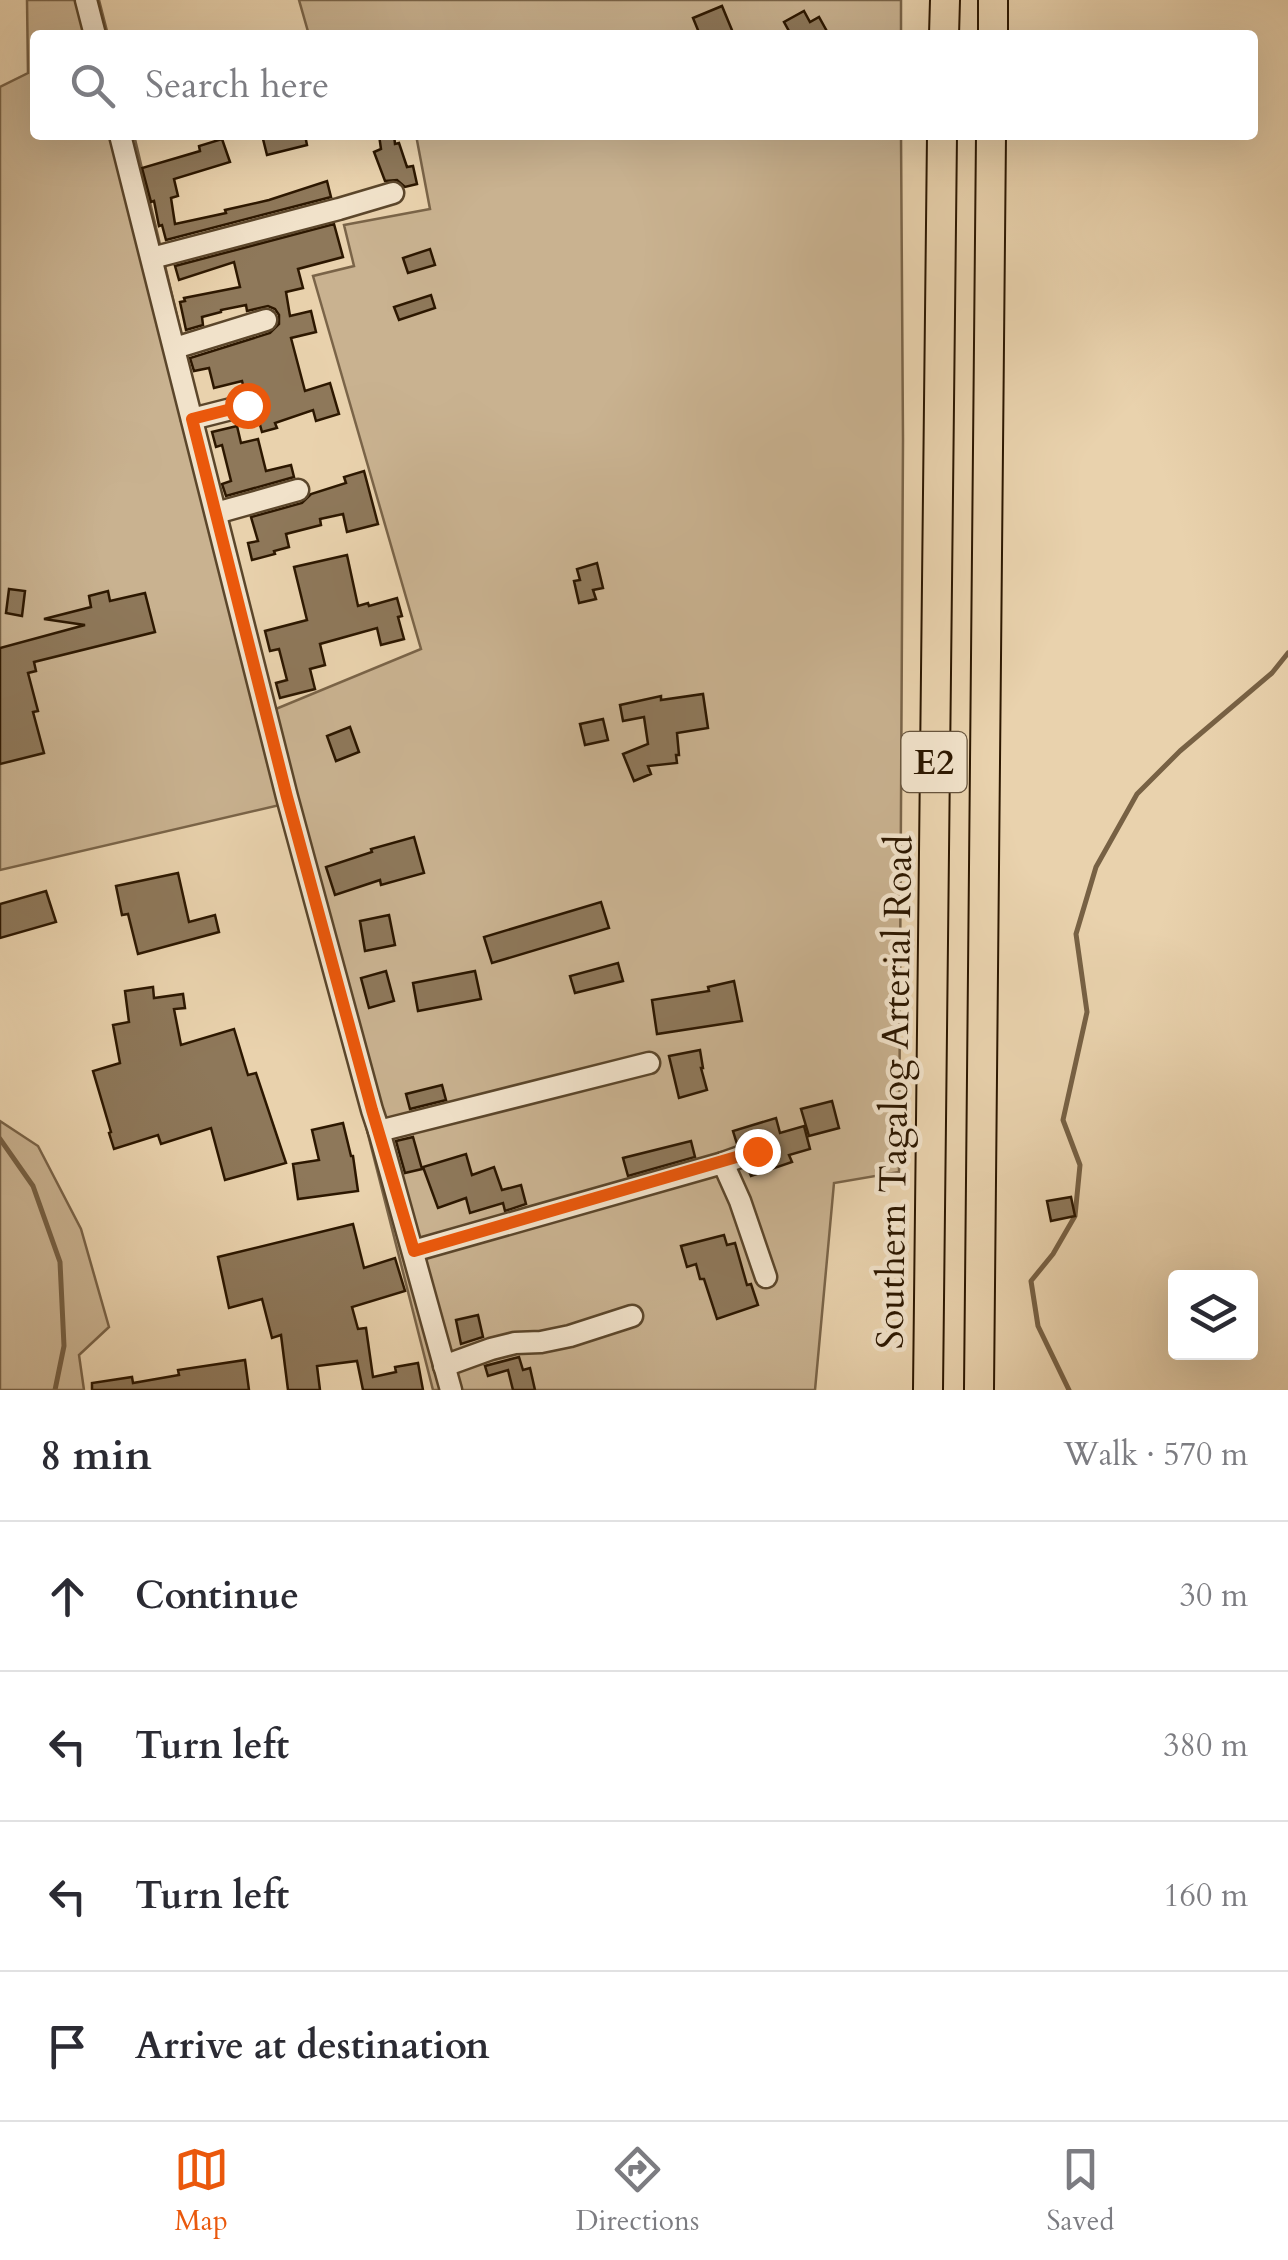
<!DOCTYPE html>
<meta charset="utf-8">
<style>
:root{--surface:#fff;--page:#f7f7f7;--text:#2b2b33;--muted:#7c7c81;--line:#e1e1e2;--accent:#ea580c}
body{margin:0;font-family:Cardo,serif;background:var(--page);color:var(--text)}
.controls{position:absolute;right:30px;bottom:30px;display:grid;overflow:hidden;border-radius:10px;box-shadow:0 10px 40px #0002}
.controls button{width:90px;height:90px;display:grid;place-items:center;padding:0;border:0;border-bottom:2px solid var(--line);background:var(--surface);color:var(--text);font:50px sans-serif}
.stop{position:absolute;width:30px;height:30px;margin:-22px;border:8px solid #ea580c;border-radius:50%;background:#fff}
.stop.end{background:#ea580c;border-color:#fff;box-shadow:0 2px 10px #0008}
.list{margin:0;padding:0;list-style:none}
h2{display:flex;justify-content:space-between;align-items:center;height:130px;margin:0;padding:0 40px;font-size:42px}
h2 small{font-size:32px;font-weight:400;color:var(--muted)}
.list li{display:grid;grid-template-columns:65px 1fr auto;gap:30px;align-items:center;box-sizing:border-box;height:150px;padding:0 40px;border-top:2px solid var(--line)}
.list b{display:block;font-size:38px;white-space:nowrap}
.list em{font-size:32px;font-style:normal;color:var(--muted)}
.icon{flex:none;width:55px;height:55px;fill:none;stroke:currentColor;stroke-width:2;stroke-linecap:round;stroke-linejoin:round}
.map{position:relative;flex:none;width:1288px;height:1390px;overflow:hidden}
.search{position:absolute;background:var(--surface);box-shadow:0 10px 40px #0002;left:30px;right:30px;top:30px;height:110px;display:flex;align-items:center;gap:25px;box-sizing:border-box;padding:0 35px;border-radius:10px;color:var(--muted);font-size:38px}
.sheet{height:730px;background:var(--surface)}
nav{display:flex;justify-content:space-around;align-items:center;box-sizing:border-box;height:140px;border-top:2px solid var(--line);background:var(--surface);font-size:28px;color:var(--muted)}
nav a{display:grid;justify-items:center;gap:5px}
nav .on{color:var(--accent)}
.map>svg:first-child{display:block}
</style>
<div class="map">
<svg width="1288" height="1390" viewBox="0 0 1288 1390">
<rect width="100%" height="100%" fill="#e9d2ad"/>
<filter id="stains"><feTurbulence type="fractalNoise" baseFrequency=".002" numOctaves="4"/><feColorMatrix values="0 0 0 0 .2 0 0 0 0 .09 0 0 0 0 .02 0 0 0 .5 -.17"/></filter>
<radialGradient id="worn" r=".72"><stop offset=".6" stop-color="#630" stop-opacity="0"/><stop offset="1" stop-color="#630" stop-opacity=".3"/></radialGradient>
<g fill="#c9b290" stroke="#7a6448" stroke-width="2.5">
<polygon points="27,0 99,0 108,35 35,35 35,135 134,135 271,711 421,649 313,276 354,266 344,225 430,209 416,135 901,135 903,440 899,1172 834,1183 815,1390 433,1390 284,804 0,870 0,87 28,73"/>
<polygon points="299,0 901,0 901,35 309,35"/>
<polygon points="0,1121 38,1146 81,1229 109,1327 79,1355 84,1390 0,1390"/>
</g>
<g fill="none" stroke-linecap="round" stroke-linejoin="round">
<g stroke="#776144" stroke-width="5">
<polyline points="0,1139 33,1186 60,1262 64,1346 55,1390"/>
<polyline points="1069,1390 1038,1326 1031,1281 1053,1254 1075,1216 1080,1165 1063,1120 1087,1012 1076,934 1096,867 1137,794 1180,751 1272,673 1288,653"/>
</g>
</g>
<g fill="#8e785a" stroke="#2c1700" stroke-width="2.5">
<polygon points="722,6 734,35 700,35 693,18"/>
<polygon points="804,11 810,22 819,17 829,35 786,35 790,33 784,22"/>
<polygon points="262,135 305,135 307,145 267,155"/>
<polygon points="379,135 394,135 395,144 399,143 407,167 413,166 417,184 405,187 397,180 385,181 374,152 381,149"/>
<polygon points="222,139 230,162 174,179 178,196 171,198 175,224 226,213 225,210 269,200 327,181 331,197 166,240 162,225 159,226 154,201 151,202 142,168 200,151 199,146"/>
<polygon points="334,224 343,257 298,269 303,288 286,292 290,316 311,311 316,332 291,338 305,391 330,383 339,414 316,421 313,410 275,423 277,428 262,432 257,414 260,408 257,396 245,392 242,381 214,388 209,368 194,371 190,358 270,333 279,324 279,315 275,309 268,306 247,311 246,305 221,310 221,312 202,317 203,325 186,330 180,302 185,301 184,298 240,287 234,262 179,280 175,266"/>
<polygon points="430,249 435,265 408,273 403,258"/>
<polygon points="431,295 435,308 399,320 394,307"/>
<polygon points="237,426 241,443 258,439 266,471 291,465 294,477 226,496 222,484 231,481 222,445 216,447 212,432"/>
<polygon points="364,471 378,524 347,532 343,514 320,519 321,525 286,534 289,547 274,551 275,554 252,560 248,543 258,541 251,517 302,503 311,494 346,483 344,477"/>
<polygon points="347,555 358,606 368,603 369,606 397,598 402,616 398,617 404,639 381,645 377,628 320,644 325,665 310,669 315,689 280,698 276,683 287,680 279,649 270,651 265,631 307,620 294,567"/>
<polygon points="597,563 603,588 593,590 596,599 579,603 574,581 580,580 577,569"/>
<polygon points="9,589 25,591 22,616 6,613"/>
<polygon points="108,591 110,601 145,593 155,632 34,662 36,671 28,673 38,711 33,712 44,753 0,764 0,648 85,625 44,619 91,607 89,596"/>
<polygon points="703,694 708,728 677,733 679,755 676,755 677,763 648,766 651,774 634,781 623,754 648,744 644,717 623,721 620,705 661,696 661,700"/>
<polygon points="603,719 608,740 585,745 580,724"/>
<polygon points="350,727 359,752 336,761 327,736"/>
<polygon points="414,837 424,873 381,885 380,880 335,895 326,867 372,852 371,849"/>
<polygon points="178,873 189,922 215,915 219,932 138,954 128,914 122,915 116,886"/>
<polygon points="46,891 56,922 0,938 0,904"/>
<polygon points="601,902 609,928 492,963 484,937"/>
<polygon points="389,915 395,945 365,951 360,921"/>
<polygon points="618,963 623,981 575,993 570,976"/>
<polygon points="386,971 394,1001 369,1008 361,978"/>
<polygon points="475,971 481,999 418,1011 413,983"/>
<polygon points="734,981 742,1021 657,1034 652,1000 709,991 708,987"/>
<polygon points="153,987 154,998 183,994 185,1008 174,1009 181,1045 234,1029 248,1075 256,1073 286,1163 225,1180 211,1128 161,1144 158,1135 114,1149 109,1133 111,1132 93,1071 120,1063 113,1025 129,1022 125,991"/>
<polygon points="700,1050 703,1068 701,1068 707,1090 679,1098 669,1056"/>
<polygon points="442,1085 446,1100 410,1109 406,1094"/>
<polygon points="832,1101 839,1128 809,1136 801,1109"/>
<polygon points="776,1118 780,1133 804,1126 810,1149 789,1155 792,1162 751,1176 748,1169 767,1161 770,1154 770,1146 765,1140 759,1137 737,1144 733,1131"/>
<polygon points="343,1123 351,1156 353,1156 358,1191 298,1199 293,1164 319,1160 312,1130"/>
<polygon points="413,1137 422,1169 405,1173 396,1141"/>
<polygon points="691,1141 695,1157 628,1176 623,1158"/>
<polygon points="466,1154 472,1175 494,1167 502,1190 521,1185 526,1204 505,1211 503,1203 470,1213 466,1198 438,1208 423,1167"/>
<polygon points="1071,1197 1075,1216 1051,1221 1047,1201"/>
<polygon points="353,1224 364,1268 395,1258 405,1291 352,1307 358,1329 366,1328 373,1377 396,1372 395,1367 418,1363 423,1390 363,1390 357,1361 317,1366 320,1390 288,1390 281,1335 272,1338 262,1299 229,1308 218,1257"/>
<polygon points="724,1235 727,1245 735,1243 747,1285 751,1284 758,1305 717,1319 704,1279 700,1279 696,1264 687,1267 681,1246"/>
<polygon points="478,1315 483,1337 461,1344 456,1320"/>
<polygon points="519,1357 523,1370 530,1368 535,1390 513,1390 508,1370 488,1376 485,1366"/>
<polygon points="245,1360 249,1390 92,1390 92,1383 132,1377 133,1383 179,1375 178,1370"/>
</g>
<g fill="none" stroke-linecap="round" stroke-linejoin="round">
<g stroke="#5b462b" stroke-width="25">
<g id="minor">
<polyline points="86,0 95,35"/>
<polyline points="120,135 287,797 372,1110 379,1131 451,1390"/>
<polyline points="152,258 339,209 393,193"/>
<polyline points="175,348 266,320"/>
<polyline points="192,419 247,405"/>
<polyline points="216,513 298,490"/>
<polyline points="379,1131 649,1063"/>
<polyline points="723,1163 757,1151"/>
<polyline points="413,1251 723,1163 740,1201 766,1277"/>
<polyline points="444,1366 491,1349 515,1343 541,1342 570,1336 632,1316"/>
</g>
</g>
<g stroke="#2c1700" stroke-width="32">
<g id="highway">
<polyline points="944,35 945,0"/>
<polyline points="993,35 993,0"/>
<polyline points="928,1390 942,135"/>
<polyline points="979,1390 991,135"/>
</g>
</g>
<use href="#minor" stroke="#f1e2ca" stroke-width="20"/>
<use href="#highway" stroke="#e9d2ad" stroke-width="28"/>
</g>
<g fill="none" stroke-linecap="round" stroke-linejoin="round">
<polyline stroke="#ea580c" stroke-width="12" points="247,405 192,419 287,797 372,1110 414,1251 757,1151"/>
</g>
<g text-anchor="middle" stroke-width="9" stroke-linejoin="round" paint-order="stroke">
<rect fill="#f1e2ca" stroke="#67543d" stroke-width="2.5" x="901.5" y="732" width="65" height="60" rx="8"/>
<g font-size="35" font-weight="bold" fill="#2c1700">
<text x="934" y="774">E2</text>
</g>
<g font-size="38" fill="#2c1700" stroke="#f1e2ca">
<text transform="translate(894 1092) rotate(-89)" y="13">Southern Tagalog Arterial Road</text>
</g>
</g>
<rect width="100%" height="100%" filter="url(#stains)"/>
<rect width="100%" height="100%" fill="url(#worn)"/>
</svg>
<div class="controls">
<button><svg class="icon" aria-label="layers" viewBox="0 0 24 24"><path d="M12 4l9 5-9 5-9-5zM3 14l9 5 9-5"/></svg></button>
</div>
<div class="stop" style="left:247px;top:405px"></div>
<div class="stop end" style="left:757px;top:1151px"></div>
<div class="search"><svg class="icon" aria-label="search" viewBox="0 0 24 24"><circle cx="10" cy="10" r="6"/><path d="M15 15l6 6"/></svg>Search here</div>
</div>
<section class="sheet">
<h2>8 min<small>Walk · 570 m</small></h2>
<ul class="list">
<li><svg class="icon" aria-label="ahead" viewBox="0 0 24 24"><path d="M12 20V5M6 11l6-6 6 6"/></svg><div><b>Continue</b></div><em>30 m</em></li>
<li><svg class="icon" aria-label="left" viewBox="0 0 24 24"><path d="M17 20v-9H6M10 6l-5 5 5 5"/></svg><div><b>Turn left</b></div><em>380 m</em></li>
<li><svg class="icon" aria-label="left" viewBox="0 0 24 24"><path d="M17 20v-9H6M10 6l-5 5 5 5"/></svg><div><b>Turn left</b></div><em>160 m</em></li>
<li><svg class="icon" aria-label="arrive" viewBox="0 0 24 24"><path d="M6 21V4h12l-3 4 3 4H6"/></svg><div><b>Arrive at destination</b></div></li>
</ul>
</section>
<nav>
<a class="on"><svg class="icon" aria-label="map" viewBox="0 0 24 24"><path d="M3 6l6-2 6 2 6-2v14l-6 2-6-2-6 2zM9 4v14M15 6v14"/></svg>Map</a>
<a><svg class="icon" aria-label="directions" viewBox="0 0 24 24"><path d="M12 3l9 9-9 9-9-9zM9 14v-3h6M13 9l2 2-2 2"/></svg>Directions</a>
<a><svg class="icon" aria-label="saved" viewBox="0 0 24 24"><path d="M7 4h10v16l-5-4-5 4z"/></svg>Saved</a>
</nav>
